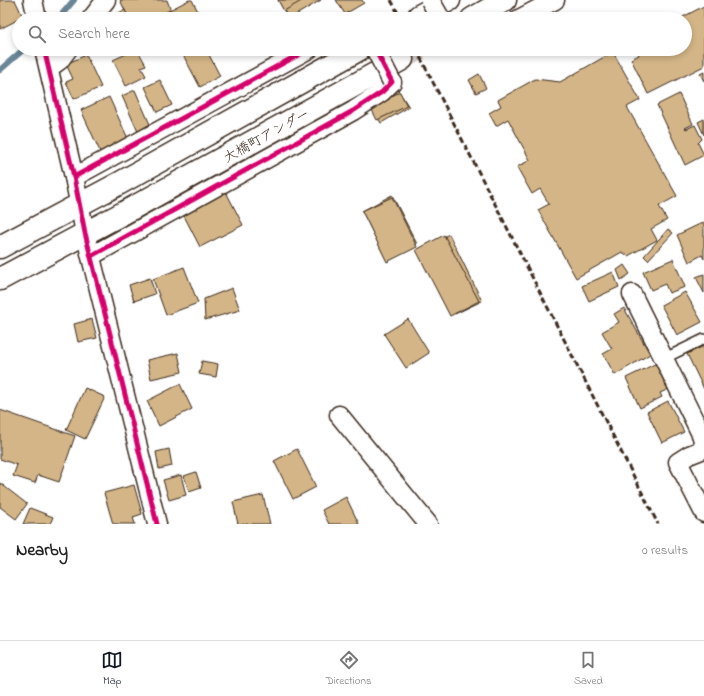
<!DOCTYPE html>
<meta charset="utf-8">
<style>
:root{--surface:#fff;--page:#f6f6f6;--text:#222;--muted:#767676;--line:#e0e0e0;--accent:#111827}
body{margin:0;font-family:"Indie Flower","Klee One",sans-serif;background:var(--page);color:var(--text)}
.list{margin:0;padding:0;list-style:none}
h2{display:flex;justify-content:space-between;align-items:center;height:52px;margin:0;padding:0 16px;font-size:17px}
h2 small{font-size:13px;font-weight:400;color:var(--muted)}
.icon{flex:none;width:22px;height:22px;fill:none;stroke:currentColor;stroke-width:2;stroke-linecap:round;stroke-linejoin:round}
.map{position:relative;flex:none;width:704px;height:524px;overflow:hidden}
.search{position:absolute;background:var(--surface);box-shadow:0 2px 6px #0003;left:12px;right:12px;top:12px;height:44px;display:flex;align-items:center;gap:10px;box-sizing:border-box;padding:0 14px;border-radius:22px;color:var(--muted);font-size:15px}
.sheet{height:116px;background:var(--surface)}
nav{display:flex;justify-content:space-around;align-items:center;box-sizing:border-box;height:56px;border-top:1px solid var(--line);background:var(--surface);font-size:11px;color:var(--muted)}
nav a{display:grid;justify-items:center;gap:2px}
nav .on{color:var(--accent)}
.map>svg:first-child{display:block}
</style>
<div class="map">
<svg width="704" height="524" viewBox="0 0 704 524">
<rect width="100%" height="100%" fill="#fff"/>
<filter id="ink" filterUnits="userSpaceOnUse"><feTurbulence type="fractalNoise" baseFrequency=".025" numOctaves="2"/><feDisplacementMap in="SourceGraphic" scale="8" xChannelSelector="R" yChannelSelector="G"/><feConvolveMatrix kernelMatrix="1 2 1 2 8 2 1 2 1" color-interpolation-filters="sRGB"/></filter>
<g filter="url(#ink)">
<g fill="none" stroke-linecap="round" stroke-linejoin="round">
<g stroke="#698596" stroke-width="6">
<polyline points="58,19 74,0"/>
<polyline points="0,70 24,49"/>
</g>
</g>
<g fill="#d3b587" stroke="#3b2a1e">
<polygon points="0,0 15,0 23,17 0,29"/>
<polygon points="120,0 167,0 171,11 153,19 129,19"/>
<polygon points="189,0 192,0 202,19 167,19 164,13"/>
<polygon points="278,0 321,0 289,19"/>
<polygon points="278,0 303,0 284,11"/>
<polygon points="336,0 362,0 364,3 345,14"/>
<polygon points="704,6 704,66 648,94 631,59 639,55 636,49 685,49 685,19 679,19"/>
<polygon points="125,10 129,19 105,19"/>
<polygon points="137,49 146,65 141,67 146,76 126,86 113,60"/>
<polygon points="190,49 206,49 220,76 200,87 182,53"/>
<polygon points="613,52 640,100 627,107 677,196 659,206 667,220 651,229 657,240 628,256 622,252 576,278 538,210 549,204 540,189 532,194 517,167 530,160 508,119 496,126 489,113 501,106 498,100 535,79 560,82"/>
<polygon points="86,55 101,87 74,99 66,82 73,79 66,64"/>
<polygon points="704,72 704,81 700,74"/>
<polygon points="479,74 486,88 476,93 469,80"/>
<polygon points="160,80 172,105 157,112 145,87"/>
<polygon points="135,90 152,129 139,134 122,96"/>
<polygon points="398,90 409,107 381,123 371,107"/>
<polygon points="400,92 407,106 377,120 370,106"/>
<polygon points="679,94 693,124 685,128 686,129 695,125 702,139 698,143 704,155 685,165 657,105"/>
<polygon points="109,97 130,143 102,156 81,110"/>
<polygon points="704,119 704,135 698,122"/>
<polygon points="225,190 243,225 200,247 182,212"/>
<polygon points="392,195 417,244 386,259 362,211"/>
<polygon points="392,197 417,247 387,262 362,211"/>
<polygon points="704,222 704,259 702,255 689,262 677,235"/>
<polygon points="668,229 673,233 648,260 644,256"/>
<polygon points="449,234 482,301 455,314 423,248"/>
<polygon points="444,235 479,301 450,316 416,250"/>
<polygon points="673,259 685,287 669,293 665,284 651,290 643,272"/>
<polygon points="624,265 630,274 621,280 617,270"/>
<polygon points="184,267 198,303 166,315 153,279"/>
<polygon points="613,272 619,287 589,301 582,286"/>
<polygon points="704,274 704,293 696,277"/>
<polygon points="150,278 155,294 134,301 129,285"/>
<polygon points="232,288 240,310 205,320 204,299"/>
<polygon points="685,292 702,322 677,335 661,305"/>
<polygon points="624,308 650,354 615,375 603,354 612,349 602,332 619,322 614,314"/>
<polygon points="92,319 97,338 78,342 74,324"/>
<polygon points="408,319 429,353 406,368 384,334"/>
<polygon points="704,346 704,389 687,354"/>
<polygon points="178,353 182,372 151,379 147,360"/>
<polygon points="202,361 218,364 216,377 199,374"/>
<polygon points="657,363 669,389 660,393 662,397 640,408 626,378"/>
<polygon points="180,384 192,409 159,426 147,401"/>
<polygon points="85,388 105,397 85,439 66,430"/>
<polygon points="668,401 684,432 662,443 647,412"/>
<polygon points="0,410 75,436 59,482 38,475 35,483 13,476 17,465 0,459"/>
<polygon points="169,449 172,466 159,469 156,452"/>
<polygon points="297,449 316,487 293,499 274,461"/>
<polygon points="196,472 201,488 189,492 184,476"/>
<polygon points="181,475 186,495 169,500 163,480"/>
<polygon points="0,483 27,504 16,519 0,507"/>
<polygon points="134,485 142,514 133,517 135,524 113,524 104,493"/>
<polygon points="263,495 270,524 238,524 233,502"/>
<polygon points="346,497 359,524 329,524 322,510"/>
<polygon points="30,508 53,517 50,524 23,524"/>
</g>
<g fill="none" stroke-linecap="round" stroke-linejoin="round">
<polyline stroke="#d8d4d2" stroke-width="22" stroke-dasharray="22 11" stroke-linecap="butt" points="402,59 420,49"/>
<g stroke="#3b2a1e" stroke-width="12">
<polyline id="lane" points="663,359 704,339"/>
</g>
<g stroke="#3b2a1e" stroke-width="21">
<g id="street">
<polyline points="33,0 37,19"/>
<polyline points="91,19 106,0"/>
<polyline points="519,19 555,0"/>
<polyline points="44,49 74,177 85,233 157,524"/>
<polyline points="49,68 59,61 68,49"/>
<polyline points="74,177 309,49"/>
<polyline points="91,256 353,111 382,92 392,82"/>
<polyline points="632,294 701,434 704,444"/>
<polyline points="339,415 428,524"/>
<polyline points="704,449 689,455 678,462 704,513"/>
</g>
</g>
<g stroke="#3b2a1e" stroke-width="25">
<g id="secondary">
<polyline points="419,16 449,0"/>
<polyline points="472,19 505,0"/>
<polyline points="0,247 120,183 360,49"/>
<polyline points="0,279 129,210 402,59"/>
</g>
</g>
<use href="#lane" stroke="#fff" stroke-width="9"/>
<use href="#street" stroke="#fff" stroke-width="18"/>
<use href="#secondary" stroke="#fff" stroke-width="22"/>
<g stroke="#3b2a1e" stroke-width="3" stroke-dasharray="6 3" stroke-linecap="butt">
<polyline points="391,0 401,19"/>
<polyline points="416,49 658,524"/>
</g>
<g stroke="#3b2a1e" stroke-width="21" stroke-linecap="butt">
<g id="street-bridge">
<polyline points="430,0 441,19"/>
<polyline points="375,49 392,82"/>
</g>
</g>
<use href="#street-bridge" stroke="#fff" stroke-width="18"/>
<g stroke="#fff" stroke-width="8">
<g id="cycleway">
<polyline points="44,49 74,177 85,233 157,524"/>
<polyline points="74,177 309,49"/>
<polyline points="91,256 353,111 382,92 392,82 375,49"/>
</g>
</g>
<use href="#cycleway" stroke="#d6006c" stroke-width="5"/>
</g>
</g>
<g text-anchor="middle" stroke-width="3" stroke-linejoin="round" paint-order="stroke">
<g font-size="14" fill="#3b2a1e" stroke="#fff">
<text transform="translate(266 135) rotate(-29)" y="5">大橋町アンダー</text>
</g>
</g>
</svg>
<div class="search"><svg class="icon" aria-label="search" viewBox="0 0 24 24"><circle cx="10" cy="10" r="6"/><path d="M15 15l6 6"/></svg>Search here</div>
</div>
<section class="sheet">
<h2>Nearby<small>0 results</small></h2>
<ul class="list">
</ul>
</section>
<nav>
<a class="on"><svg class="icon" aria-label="map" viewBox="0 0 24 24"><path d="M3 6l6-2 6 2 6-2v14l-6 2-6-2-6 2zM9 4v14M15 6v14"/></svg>Map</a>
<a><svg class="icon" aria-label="directions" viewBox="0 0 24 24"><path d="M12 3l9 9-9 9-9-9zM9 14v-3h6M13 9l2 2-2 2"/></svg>Directions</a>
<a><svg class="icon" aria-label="saved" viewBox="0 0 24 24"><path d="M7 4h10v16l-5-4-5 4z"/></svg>Saved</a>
</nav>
